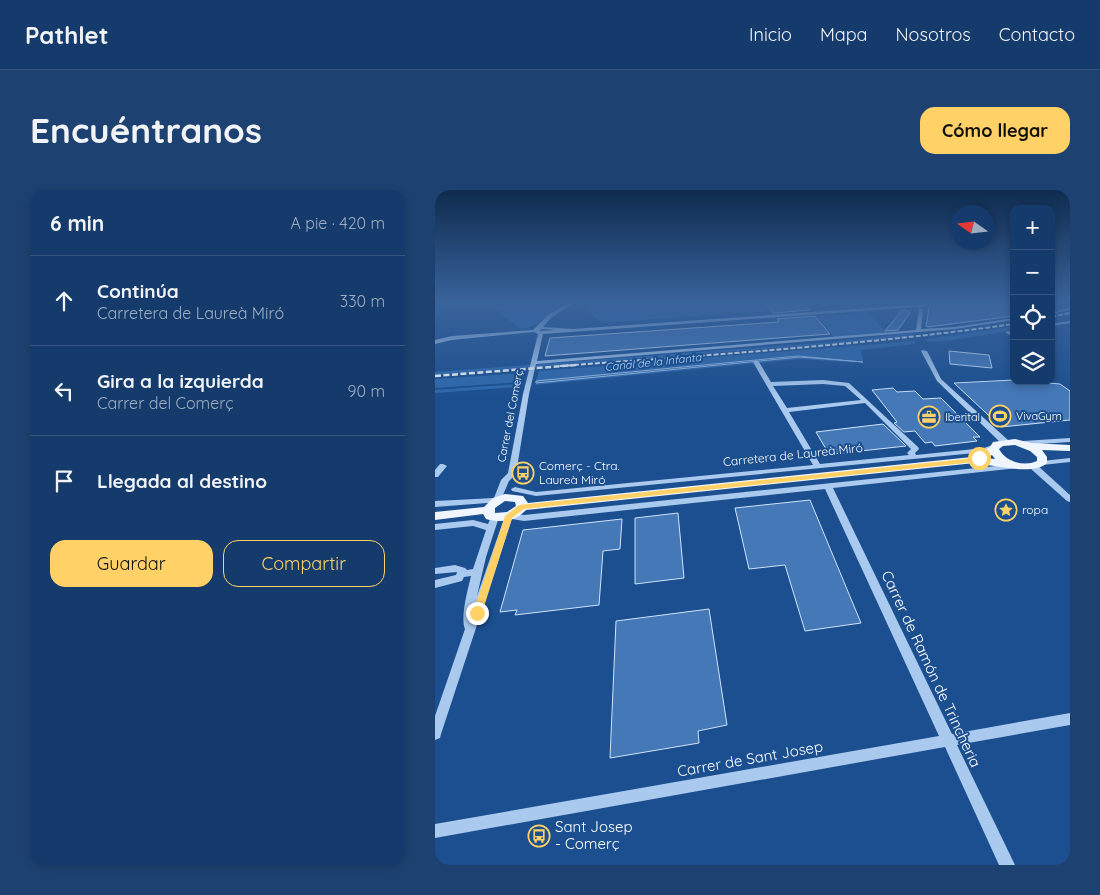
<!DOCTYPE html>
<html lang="es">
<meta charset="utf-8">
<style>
:root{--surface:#143b6b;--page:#1d4271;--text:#f1f3f6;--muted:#9dadc1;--line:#33557e;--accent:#ffd166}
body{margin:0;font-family:Quicksand,sans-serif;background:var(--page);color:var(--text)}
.controls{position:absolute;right:15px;top:15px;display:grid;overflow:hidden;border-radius:10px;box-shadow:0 2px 8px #0003}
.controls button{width:45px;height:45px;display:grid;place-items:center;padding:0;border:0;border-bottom:1px solid var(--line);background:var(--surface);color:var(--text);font:25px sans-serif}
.compass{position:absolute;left:515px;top:15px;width:45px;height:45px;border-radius:50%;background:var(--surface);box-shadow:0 2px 8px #0003;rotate:284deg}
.stop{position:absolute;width:15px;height:15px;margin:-11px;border:4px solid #ffd166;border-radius:50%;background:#fff}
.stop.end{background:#ffd166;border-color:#fff;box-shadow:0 1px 5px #0008}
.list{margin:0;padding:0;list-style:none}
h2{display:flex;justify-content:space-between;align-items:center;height:65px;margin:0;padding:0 20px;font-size:21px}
h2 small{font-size:16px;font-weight:400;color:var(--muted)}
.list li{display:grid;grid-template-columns:32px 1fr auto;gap:15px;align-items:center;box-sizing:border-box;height:90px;padding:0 20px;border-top:1px solid var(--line)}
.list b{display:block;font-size:19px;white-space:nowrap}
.list p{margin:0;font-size:16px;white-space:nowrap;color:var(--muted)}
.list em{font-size:16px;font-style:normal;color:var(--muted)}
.actions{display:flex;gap:10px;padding:15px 20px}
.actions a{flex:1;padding:11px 0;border:1px solid var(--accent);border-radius:15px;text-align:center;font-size:18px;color:var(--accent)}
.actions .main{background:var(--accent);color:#111}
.icon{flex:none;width:28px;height:28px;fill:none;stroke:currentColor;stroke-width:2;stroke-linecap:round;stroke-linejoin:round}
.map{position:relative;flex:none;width:635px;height:675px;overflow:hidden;border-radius:15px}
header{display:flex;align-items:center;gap:30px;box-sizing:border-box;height:70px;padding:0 25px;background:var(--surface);border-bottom:1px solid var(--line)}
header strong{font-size:24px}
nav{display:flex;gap:28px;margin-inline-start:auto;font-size:18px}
.intro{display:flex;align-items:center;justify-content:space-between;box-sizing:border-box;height:120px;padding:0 30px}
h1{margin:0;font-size:35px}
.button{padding:12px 22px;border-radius:15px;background:var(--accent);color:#111;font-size:18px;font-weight:700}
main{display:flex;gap:30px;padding:0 30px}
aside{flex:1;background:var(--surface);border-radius:15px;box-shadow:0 2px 8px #0003}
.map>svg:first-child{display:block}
</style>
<header>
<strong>Pathlet</strong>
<nav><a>Inicio</a><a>Mapa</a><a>Nosotros</a><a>Contacto</a></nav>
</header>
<div class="intro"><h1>Encuéntranos</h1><a class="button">Cómo llegar</a></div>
<main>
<aside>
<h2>6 min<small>A pie · 420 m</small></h2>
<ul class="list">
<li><svg class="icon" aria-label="ahead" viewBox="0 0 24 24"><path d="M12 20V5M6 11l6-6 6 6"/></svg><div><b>Continúa</b><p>Carretera de Laureà Miró</p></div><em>330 m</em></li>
<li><svg class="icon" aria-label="left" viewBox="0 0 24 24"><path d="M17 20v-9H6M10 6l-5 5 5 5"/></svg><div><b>Gira a la izquierda</b><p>Carrer del Comerç</p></div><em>90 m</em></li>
<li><svg class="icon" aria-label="arrive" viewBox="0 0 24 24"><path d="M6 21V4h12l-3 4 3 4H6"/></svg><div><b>Llegada al destino</b></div></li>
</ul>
<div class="actions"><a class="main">Guardar</a><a>Compartir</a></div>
</aside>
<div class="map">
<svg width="635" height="675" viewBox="0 0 635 675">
<rect width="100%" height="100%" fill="#1b4f8f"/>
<g fill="#2e69ad">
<path d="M 81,112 L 133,112 C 116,120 105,137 86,139 L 57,117 Z"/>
<polygon points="160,112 330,112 336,121 166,133 153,120"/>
<polygon points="377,112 459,112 382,118"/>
<polygon points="431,122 452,142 399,147 382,126"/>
<polygon points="579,137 579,140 511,151 493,152 491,149"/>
<polygon points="478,143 476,147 432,151 0,185 0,182 396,152"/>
<polygon points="479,151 480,154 426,160 428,171 363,166 101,191 104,181"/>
<polygon points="365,167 428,173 364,169 100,195 101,193"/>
<polygon points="88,183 84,192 0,198 0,189"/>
<polygon points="83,194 82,197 0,203 0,200"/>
</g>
<polygon fill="#3c6290" stroke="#9cc4f0" points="363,166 428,172 365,167 101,193 101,191"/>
<g fill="#4478b7" stroke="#cfe3fa">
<polygon points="330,112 368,112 375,120 338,123"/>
<polygon points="495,112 579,112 579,126 492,137 491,136"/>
<polygon points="467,120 471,120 475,123 463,140 450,141"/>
<polygon points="380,126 395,144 110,166 115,148 344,132 342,129"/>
<polygon points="514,161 554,165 557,178 515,174"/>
<polygon points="579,190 625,194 635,201 635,230 566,237 519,193"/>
<polygon points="458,198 462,202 480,201 488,209 506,208 545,247 538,247 542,251 500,256 497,252 490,253 480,241 469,242 459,233 462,232 437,200"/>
<polygon points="448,234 471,256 398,264 392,261 381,242"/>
<polygon points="375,310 426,433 370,441 350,375 314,379 300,318"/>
<polygon points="243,323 249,388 200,394 200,328"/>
<polygon points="187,329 185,359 168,361 164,415 80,425 82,420 65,422 88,340"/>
<polygon points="274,419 292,535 263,541 264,553 175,568 181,431"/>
</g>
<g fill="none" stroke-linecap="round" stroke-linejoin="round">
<g fill="#a9c9ee" fill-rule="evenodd">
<path d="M 135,112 L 140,112 L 117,127 L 108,137 L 138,139 L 490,114 L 492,116 L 484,117 L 488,120 L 486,139 L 520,137 L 579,128 L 579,130 L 520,139 L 101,174 L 94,204 L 81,284 L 74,291 L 65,312 L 0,317 L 0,311 L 59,308 L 66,290 L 73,283 L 88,204 L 103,144 L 99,142 L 17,150 L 0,154 L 0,150 L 17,146 L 98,140 L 113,125 ZM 483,117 L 482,118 L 484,120 L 481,140 L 102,171 L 108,144 ZM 107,139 L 121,140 L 104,141 Z"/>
<polygon points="635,118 635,120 616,124 616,122"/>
<polygon points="635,131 635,133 616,136 616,134"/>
<polygon points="573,141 579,144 579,147 571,143 571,142"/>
<polygon points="487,160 492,161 506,189 573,250 573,254 567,254 502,191 486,161"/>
<path d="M 321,170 L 324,172 L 336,192 L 388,190 L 414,193 L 483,257 L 484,259 L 480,263 L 481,265 L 549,258 L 560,254 L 564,256 L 550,262 L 101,306 L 77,301 L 76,299 L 80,297 L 101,302 L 378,275 L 318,172 ZM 388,194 L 410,196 L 426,210 L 352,218 L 338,196 ZM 430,213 L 476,259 L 472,263 L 474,265 L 385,274 L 354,222 Z"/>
<polygon points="635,248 635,252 588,255 584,253 588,251"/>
<polygon points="635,268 635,272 607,275 603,273 607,271"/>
<polygon points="5,274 8,274 12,276 3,287 0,287 0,280"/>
<path d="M 580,274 L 583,274 L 584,276 L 583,278 L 398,298 L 517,544 L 635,523 L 635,535 L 522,555 L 580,675 L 564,675 L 510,557 L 0,648 L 0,634 L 504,546 L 390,299 L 89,331 L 77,329 L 6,544 L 5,548 L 0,550 L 0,526 L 30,439 C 25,427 33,399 36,386 L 29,387 L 27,391 L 0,398 L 0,390 L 21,385 L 22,382 L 0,384 L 0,378 L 20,375 L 30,378 L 32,380 L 38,379 L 51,340 L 38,336 L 0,340 L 0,334 L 38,330 L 53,334 L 57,325 L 60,324 L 64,327 L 51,367 L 42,406 L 70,326 L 74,323 L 89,325 Z"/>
<polygon points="596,275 602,275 635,305 635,312 632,311 596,279 595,277"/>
</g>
<path fill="#f0f6ff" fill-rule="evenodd" d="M 580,249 L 596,253 L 635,255 L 635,261 L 607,260 L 612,267 L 612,273 C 599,286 558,275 540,273 L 91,320 C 80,332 65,333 51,329 L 48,324 L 0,330 L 0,322 L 49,317 L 58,308 L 70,304 L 88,306 L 93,313 L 537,267 L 555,257 L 558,252 ZM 580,255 L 595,261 L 602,267 L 602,271 C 589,277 571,272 564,259 L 568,256 ZM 557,265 L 560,269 L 551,268 ZM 70,311 L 80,312 L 81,316 L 72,322 L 60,323 L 60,318 Z"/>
<g stroke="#fff" stroke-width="2" stroke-dasharray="5 2" stroke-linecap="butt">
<polyline points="616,127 635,123"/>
<path d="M 125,176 C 276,165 428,155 579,134"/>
</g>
<polyline stroke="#fff" stroke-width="2.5" stroke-dasharray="6 2.5" stroke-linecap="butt" points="0,186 141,175"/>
</g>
<linearGradient id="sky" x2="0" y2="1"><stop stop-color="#0f2b4f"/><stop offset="0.54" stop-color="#39639b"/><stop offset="1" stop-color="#39639b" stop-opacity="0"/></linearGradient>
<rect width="635" height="207" fill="url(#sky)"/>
<polygon fill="#ffd166" points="544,266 547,268 540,272 89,319 77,328 47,423 42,427 38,423 70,326 84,315 539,268"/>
<defs>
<g id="stadium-ring" transform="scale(1.125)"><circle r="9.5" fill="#1b4f8f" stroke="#ffd166" stroke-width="1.5"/><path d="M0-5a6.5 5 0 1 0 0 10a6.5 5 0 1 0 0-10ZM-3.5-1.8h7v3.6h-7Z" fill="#ffd166"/></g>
<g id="office-ring" transform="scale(1.125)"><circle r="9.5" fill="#1b4f8f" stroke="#ffd166" stroke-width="1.5"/><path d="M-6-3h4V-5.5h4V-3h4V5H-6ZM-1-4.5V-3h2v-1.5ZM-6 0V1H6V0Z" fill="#ffd166"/></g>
<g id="bus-ring" transform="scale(1.125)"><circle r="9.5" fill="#1b4f8f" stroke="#ffd166" stroke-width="1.5"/><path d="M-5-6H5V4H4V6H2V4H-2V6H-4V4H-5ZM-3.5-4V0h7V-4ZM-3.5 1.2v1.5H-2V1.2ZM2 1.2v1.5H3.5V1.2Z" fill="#ffd166"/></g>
<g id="sight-ring" transform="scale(1.125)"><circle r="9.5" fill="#1b4f8f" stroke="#ffd166" stroke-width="1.5"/><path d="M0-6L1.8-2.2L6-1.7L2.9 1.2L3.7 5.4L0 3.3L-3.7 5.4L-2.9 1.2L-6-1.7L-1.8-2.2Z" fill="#ffd166"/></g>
</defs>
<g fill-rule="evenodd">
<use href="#stadium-ring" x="565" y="226"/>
<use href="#office-ring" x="494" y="227"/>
<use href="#bus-ring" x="88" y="283"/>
<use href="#sight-ring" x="571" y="320"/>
<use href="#bus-ring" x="104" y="646"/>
</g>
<g text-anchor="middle" stroke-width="4" stroke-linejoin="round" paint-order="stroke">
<g font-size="11" font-style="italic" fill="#b5d3f5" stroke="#1b4f8f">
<text transform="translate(218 172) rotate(-6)" y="4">Canal de la Infanta</text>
</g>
<g font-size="11" fill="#fff" stroke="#1b4f8f">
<text transform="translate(75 226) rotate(-79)" y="4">Carrer del Comerç</text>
</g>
<g font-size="11" fill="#fff" stroke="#1b4f8f" text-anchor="start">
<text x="581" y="230">VivaGym</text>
<text x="510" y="231">Iberital</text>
</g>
<g font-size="12" fill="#fff" stroke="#1b4f8f">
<text transform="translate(358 265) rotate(-6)" y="4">Carretera de Laureà Miró</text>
</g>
<g font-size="12" fill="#fff" stroke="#1b4f8f" text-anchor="start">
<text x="104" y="280">Comerç - Ctra.<tspan x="104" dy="14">Laureà Miró</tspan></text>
<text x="587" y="324">ropa</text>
</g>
<g font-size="15" fill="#fff" stroke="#1b4f8f">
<text transform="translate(496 479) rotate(65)" y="5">Carrer de Ramón de Trincheria</text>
<text transform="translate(315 569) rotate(-10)" y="5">Carrer de Sant Josep</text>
</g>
<g font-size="15" fill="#fff" stroke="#1b4f8f" text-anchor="start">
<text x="120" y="642">Sant Josep<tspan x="120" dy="17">- Comerç</tspan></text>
</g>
</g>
</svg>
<div class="controls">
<button>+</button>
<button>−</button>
<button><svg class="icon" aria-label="locate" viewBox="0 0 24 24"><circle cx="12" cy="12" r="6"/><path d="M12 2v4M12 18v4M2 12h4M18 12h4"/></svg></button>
<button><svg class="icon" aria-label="layers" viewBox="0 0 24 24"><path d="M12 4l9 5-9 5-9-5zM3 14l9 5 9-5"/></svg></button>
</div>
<svg class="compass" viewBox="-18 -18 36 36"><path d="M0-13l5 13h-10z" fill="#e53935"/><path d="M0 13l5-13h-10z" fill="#9dadc1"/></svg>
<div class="stop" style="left:544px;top:268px"></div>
<div class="stop end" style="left:42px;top:423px"></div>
</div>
</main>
